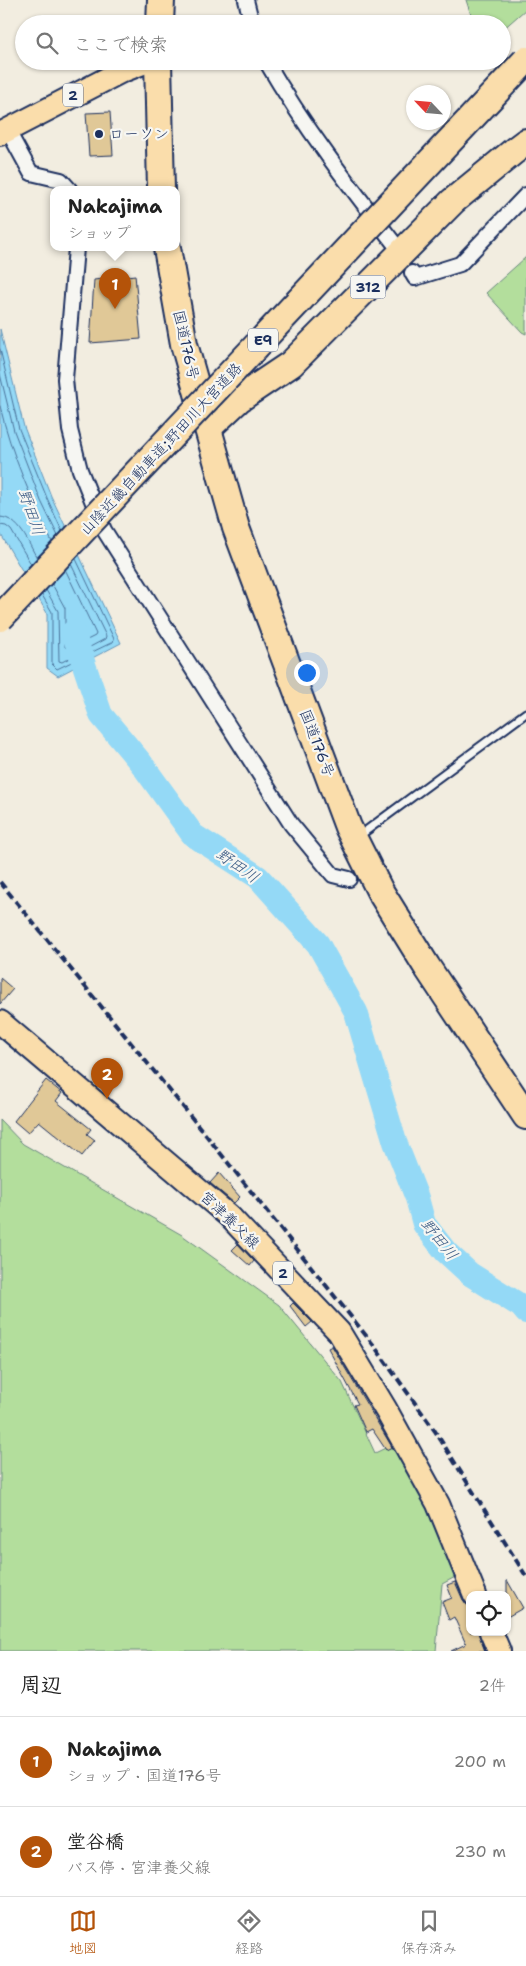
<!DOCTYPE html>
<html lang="ja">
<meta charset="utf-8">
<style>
:root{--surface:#fff;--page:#f2f2f2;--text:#222;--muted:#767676;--line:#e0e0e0;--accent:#b45309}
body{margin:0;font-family:"Shantell Sans","Klee One",sans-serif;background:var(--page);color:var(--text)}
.controls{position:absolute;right:15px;bottom:15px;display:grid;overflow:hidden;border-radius:10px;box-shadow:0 1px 4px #0004}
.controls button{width:45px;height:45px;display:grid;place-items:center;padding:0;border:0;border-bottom:1px solid var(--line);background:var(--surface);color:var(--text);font:25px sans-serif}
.compass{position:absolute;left:406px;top:85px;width:45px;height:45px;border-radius:50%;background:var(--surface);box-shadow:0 1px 4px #0004;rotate:296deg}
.you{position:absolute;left:306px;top:672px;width:18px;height:18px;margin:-12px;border:4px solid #fff;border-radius:50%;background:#1a73e8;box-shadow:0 0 0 8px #1a73e833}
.badge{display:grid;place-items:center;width:32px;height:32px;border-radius:50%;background:var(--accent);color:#fff;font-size:16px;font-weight:700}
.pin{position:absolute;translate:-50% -41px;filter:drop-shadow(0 1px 2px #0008)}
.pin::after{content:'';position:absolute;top:26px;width:18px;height:15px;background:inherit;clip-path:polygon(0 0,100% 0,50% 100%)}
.popup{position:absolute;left:50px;top:186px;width:130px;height:65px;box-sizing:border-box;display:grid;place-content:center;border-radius:10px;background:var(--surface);filter:drop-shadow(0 1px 4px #0005);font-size:16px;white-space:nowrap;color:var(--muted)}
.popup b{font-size:19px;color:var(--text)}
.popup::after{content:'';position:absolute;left:50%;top:100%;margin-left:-10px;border:10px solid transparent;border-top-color:var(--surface)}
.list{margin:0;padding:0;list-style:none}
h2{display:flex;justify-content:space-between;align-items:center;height:65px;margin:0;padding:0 20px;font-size:21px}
h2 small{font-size:16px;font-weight:400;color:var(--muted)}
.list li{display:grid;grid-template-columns:32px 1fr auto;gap:15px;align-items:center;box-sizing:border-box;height:90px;padding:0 20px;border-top:1px solid var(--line)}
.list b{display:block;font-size:19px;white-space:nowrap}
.list p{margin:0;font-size:16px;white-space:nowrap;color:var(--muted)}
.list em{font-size:16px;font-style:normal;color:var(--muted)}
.icon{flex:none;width:28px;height:28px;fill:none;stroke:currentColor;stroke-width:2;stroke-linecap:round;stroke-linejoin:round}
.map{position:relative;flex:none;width:526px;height:1651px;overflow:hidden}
.search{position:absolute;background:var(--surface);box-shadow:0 1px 4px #0004;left:15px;right:15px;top:15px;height:55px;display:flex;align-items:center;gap:12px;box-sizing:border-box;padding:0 18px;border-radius:28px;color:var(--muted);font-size:19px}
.sheet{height:245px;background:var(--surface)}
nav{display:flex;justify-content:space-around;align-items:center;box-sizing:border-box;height:70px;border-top:1px solid var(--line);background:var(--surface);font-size:14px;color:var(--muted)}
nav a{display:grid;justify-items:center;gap:2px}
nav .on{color:var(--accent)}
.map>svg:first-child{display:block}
</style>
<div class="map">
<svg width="526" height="1651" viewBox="0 0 526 1651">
<rect width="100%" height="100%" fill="#f2ede0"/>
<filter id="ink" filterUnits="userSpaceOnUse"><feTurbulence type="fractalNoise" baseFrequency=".02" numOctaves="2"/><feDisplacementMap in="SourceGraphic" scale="10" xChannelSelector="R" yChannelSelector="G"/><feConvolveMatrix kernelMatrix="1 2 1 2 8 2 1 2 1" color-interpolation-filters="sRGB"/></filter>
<g filter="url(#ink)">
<g fill="#b3de9c" stroke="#67867d">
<polygon points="466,0 526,0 526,9 502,30 502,24 474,24"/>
<polygon points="526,257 526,334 522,332 486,293"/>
<polygon points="0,1120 23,1144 182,1235 279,1305 342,1382 375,1453 398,1442 461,1574 442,1584 436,1651 0,1651"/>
</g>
<polygon fill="#94d9f6" stroke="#6495b9" points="0,329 24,427 51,496 121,643 58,676 47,668 47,613 0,533"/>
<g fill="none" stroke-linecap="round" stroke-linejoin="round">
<g stroke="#4b739b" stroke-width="1">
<polyline points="0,349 19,429 47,498 62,531"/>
<polyline points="0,374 14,431 41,501 58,536"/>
<path d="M 0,406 C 11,454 31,498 52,542"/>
<path d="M 0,517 C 20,518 28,543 37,558"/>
<polyline points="0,525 6,526 11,530 31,564"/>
<polyline points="52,584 65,608 65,647 69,649 95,636 96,634 65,569"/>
<polyline points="46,590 58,611 59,661 62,662 105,639 106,636 71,564"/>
<polyline points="42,595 52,612 52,664 57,669 113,642 114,639 76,559"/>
</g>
<polyline stroke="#94d9f6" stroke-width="24" points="73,632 101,715 141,763 193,835 258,877 318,944 356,1012 395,1142 417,1198 424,1224 446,1252 470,1274 521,1306 526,1312"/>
</g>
<g fill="#e0c897" stroke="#1b2f5e">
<polygon points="110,112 113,155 89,156 86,113"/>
<polygon points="135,275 141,339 90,343 94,280"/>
<polygon points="0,978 13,989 0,1004"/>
<polygon points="46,1080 62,1093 56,1101 91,1129 87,1134 95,1140 82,1156 39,1121 28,1133 14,1121"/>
<polygon points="219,1173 240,1197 234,1203 210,1183"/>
<polygon points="238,1244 254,1261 250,1266 232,1250"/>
<polygon points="293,1303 312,1322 306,1327 290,1306"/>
<polygon points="332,1346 392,1447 386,1450 372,1429 366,1432 354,1405 358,1404 328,1348"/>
<polygon points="507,1580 523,1608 507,1617"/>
<polygon points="455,1582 463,1600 470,1607 470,1632 478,1632 485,1651 451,1651 466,1644 454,1617 449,1620 442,1602 452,1598 447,1585"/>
</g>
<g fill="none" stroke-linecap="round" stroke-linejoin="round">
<g stroke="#1b2f5e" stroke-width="11">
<polyline id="lane" points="359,836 526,713"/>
</g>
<g stroke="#1b2f5e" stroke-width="18">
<g id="street">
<polyline points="246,0 252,24"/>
<path d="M 266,61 C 304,127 351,188 397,247"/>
<polyline points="7,129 31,173 61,180 70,190"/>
<polyline points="76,248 65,379 70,430 80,470 104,530 291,824 333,875 349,879"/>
<polyline points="412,273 415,278 460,264 526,195"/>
</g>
</g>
<g stroke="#1b2f5e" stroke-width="26">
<g id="primary">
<polyline points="0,134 122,71 148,61"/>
<polyline points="0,1022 229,1216 339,1332 386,1410 438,1504 475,1595"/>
<polyline points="491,1632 499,1651"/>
</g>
</g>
<g stroke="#1b2f5e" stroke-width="30">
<g id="highway">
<polyline points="160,24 161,0"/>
<polyline points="158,61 161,190"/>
<polyline points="167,248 184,344 236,528 348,827 380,891 427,967 526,1116"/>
<polyline points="208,428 239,399 291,364 453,201 514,151 526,142"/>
</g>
</g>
<use href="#lane" stroke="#f6f6f2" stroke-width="7"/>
<use href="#street" stroke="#f6f6f2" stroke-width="14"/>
<use href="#primary" stroke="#faddab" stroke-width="22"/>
<use href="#highway" stroke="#faddab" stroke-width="26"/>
<polyline stroke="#1b2f5e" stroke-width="4" stroke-dasharray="8 4" stroke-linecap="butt" points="0,882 201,1129 372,1343 435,1431 526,1576"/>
<g stroke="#1b2f5e" stroke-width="30" stroke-linecap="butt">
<polyline id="highway-bridge" points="0,618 526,60"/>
</g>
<use href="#highway-bridge" stroke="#faddab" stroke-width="26"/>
</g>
</g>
<circle fill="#1b2f5e" stroke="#f6f6f2" stroke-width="2" cx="99" cy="134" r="5"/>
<g text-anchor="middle" stroke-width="4.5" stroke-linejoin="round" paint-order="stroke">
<g fill="#f6f6f2" stroke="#5d6b8a" stroke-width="1">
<rect x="63" y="83.5" width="20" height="23" rx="4"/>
<rect x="350.5" y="275.5" width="35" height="23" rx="4"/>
<rect x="248" y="328.5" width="30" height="23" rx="4"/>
<rect x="273" y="1261.5" width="20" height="23" rx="4"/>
</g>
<g font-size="14" font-weight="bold" fill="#1b2f5e">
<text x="73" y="100">2</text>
<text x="368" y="292">312</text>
<text x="263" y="345">E9</text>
<text x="283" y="1278">2</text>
</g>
<g font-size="15" fill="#1b2f5e" stroke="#f6f6f2" text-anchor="start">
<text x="109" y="139">ローソン</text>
</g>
<g font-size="15" fill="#1b2f5e" stroke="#f6f6f2">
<text transform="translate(186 345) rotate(77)" y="5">国道176号</text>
<text transform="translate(161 449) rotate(-47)" y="5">山陰近畿自動車道;野田川大宮道路</text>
<text transform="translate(317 743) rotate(69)" y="5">国道176号</text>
<text transform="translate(230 1220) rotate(44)" y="5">宮津養父線</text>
</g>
<g font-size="16" font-style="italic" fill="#395a84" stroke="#f6f6f2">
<text transform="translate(32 512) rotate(71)" y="6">野田川</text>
<text transform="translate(238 865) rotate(35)" y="6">野田川</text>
<text transform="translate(440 1239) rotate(51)" y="6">野田川</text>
</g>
</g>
</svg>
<div class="controls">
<button><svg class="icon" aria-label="locate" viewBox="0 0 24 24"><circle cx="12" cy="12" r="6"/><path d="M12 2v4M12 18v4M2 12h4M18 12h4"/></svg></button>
</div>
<svg class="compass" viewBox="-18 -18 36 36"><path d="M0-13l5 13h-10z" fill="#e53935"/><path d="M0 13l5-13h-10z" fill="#767676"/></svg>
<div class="you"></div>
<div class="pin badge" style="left:115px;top:309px">1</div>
<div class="popup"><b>Nakajima</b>ショップ</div>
<div class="pin badge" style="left:107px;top:1099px">2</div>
<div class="search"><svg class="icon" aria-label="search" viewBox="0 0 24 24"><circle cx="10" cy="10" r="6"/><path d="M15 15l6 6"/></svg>ここで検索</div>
</div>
<section class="sheet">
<h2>周辺<small>2件</small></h2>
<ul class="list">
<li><span class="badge">1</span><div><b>Nakajima</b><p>ショップ · 国道176号</p></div><em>200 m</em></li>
<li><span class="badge">2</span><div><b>堂谷橋</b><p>バス停 · 宮津養父線</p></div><em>230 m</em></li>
</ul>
</section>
<nav>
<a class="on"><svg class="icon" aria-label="map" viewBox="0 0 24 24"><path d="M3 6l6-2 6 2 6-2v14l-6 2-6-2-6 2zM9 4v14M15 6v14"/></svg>地図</a>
<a><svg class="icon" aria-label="directions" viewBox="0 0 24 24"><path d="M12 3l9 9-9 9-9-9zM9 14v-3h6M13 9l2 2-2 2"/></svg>経路</a>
<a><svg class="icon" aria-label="saved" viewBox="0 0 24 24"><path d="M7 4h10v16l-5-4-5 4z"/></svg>保存済み</a>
</nav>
